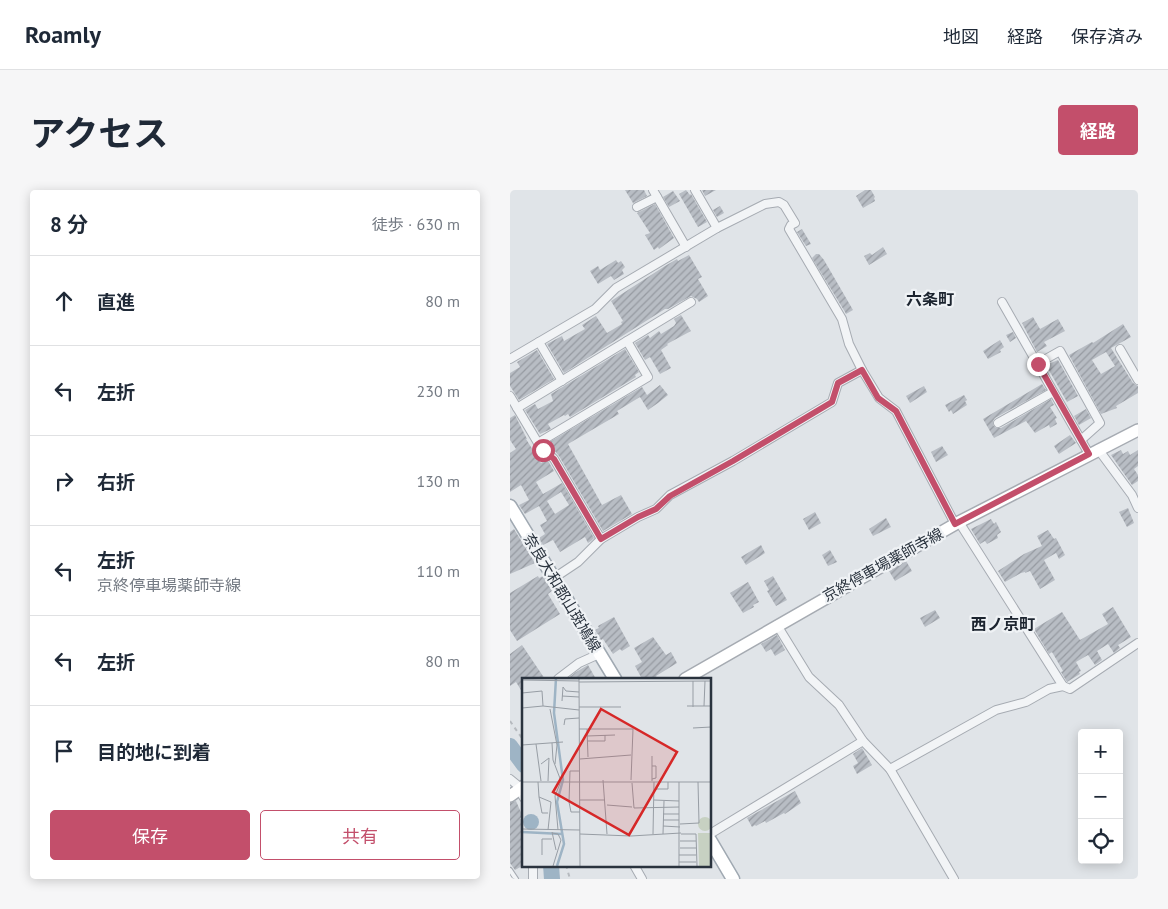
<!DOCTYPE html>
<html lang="ja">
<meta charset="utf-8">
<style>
:root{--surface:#fff;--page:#f6f6f7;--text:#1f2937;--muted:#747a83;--line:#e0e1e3;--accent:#c34f6b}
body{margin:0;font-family:"PT Sans","Noto Sans JP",sans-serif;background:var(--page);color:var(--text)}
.controls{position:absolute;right:15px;bottom:15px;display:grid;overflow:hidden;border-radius:5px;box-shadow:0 2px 12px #0003}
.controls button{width:45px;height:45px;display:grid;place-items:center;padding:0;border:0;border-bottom:1px solid var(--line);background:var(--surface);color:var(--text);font:25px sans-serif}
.stop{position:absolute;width:15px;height:15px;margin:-11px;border:4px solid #c34f6b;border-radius:50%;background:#fff}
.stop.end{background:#c34f6b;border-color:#fff;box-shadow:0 1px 5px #0008}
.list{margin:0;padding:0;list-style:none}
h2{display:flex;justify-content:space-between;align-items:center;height:65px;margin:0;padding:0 20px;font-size:21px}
h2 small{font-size:16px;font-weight:400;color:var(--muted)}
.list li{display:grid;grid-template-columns:32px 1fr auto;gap:15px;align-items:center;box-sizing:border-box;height:90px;padding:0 20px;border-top:1px solid var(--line)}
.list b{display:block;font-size:19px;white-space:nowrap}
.list p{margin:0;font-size:16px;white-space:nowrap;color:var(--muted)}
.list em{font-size:16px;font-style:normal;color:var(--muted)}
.actions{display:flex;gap:10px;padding:15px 20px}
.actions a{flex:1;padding:11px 0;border:1px solid var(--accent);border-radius:5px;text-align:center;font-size:18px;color:var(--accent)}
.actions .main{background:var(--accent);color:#fff}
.icon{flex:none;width:28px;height:28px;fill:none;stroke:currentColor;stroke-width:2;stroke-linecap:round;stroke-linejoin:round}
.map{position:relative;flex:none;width:628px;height:689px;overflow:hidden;border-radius:5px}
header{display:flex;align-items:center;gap:30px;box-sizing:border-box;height:70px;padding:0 25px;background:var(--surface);border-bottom:1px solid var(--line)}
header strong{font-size:24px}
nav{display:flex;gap:28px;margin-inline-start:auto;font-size:18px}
.intro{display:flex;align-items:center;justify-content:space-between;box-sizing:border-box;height:120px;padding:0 30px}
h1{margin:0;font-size:35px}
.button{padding:12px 22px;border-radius:5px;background:var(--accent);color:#fff;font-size:18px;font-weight:700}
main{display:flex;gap:30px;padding:0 30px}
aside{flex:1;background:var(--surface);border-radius:5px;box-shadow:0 2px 12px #0003}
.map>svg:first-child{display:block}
</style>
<header>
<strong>Roamly</strong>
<nav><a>地図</a><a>経路</a><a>保存済み</a></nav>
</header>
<div class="intro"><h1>アクセス</h1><a class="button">経路</a></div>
<main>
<aside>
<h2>8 分<small>徒歩 · 630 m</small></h2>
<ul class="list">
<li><svg class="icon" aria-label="ahead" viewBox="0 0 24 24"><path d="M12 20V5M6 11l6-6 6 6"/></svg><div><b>直進</b></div><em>80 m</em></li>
<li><svg class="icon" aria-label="left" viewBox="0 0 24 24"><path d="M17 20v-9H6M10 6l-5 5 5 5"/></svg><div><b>左折</b></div><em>230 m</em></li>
<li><svg class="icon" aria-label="right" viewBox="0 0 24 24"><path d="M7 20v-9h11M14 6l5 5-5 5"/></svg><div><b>右折</b></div><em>130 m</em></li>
<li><svg class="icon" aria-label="left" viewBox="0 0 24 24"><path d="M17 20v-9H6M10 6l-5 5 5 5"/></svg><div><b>左折</b><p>京終停車場薬師寺線</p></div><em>110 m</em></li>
<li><svg class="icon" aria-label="left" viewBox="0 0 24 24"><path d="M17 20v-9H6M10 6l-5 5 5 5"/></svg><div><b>左折</b></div><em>80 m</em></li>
<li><svg class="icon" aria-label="arrive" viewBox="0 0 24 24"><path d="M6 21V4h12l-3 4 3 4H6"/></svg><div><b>目的地に到着</b></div></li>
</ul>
<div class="actions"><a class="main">保存</a><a>共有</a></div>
</aside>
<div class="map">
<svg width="628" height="689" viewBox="0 0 628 689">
<defs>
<pattern id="building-hatch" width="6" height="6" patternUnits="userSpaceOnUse" patternTransform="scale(1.25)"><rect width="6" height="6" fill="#b8bdc4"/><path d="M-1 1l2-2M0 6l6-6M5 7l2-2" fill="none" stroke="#969aa1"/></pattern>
</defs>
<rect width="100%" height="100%" fill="#e0e4e8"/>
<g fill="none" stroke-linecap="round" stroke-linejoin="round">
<g stroke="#9eb4c5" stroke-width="16">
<polyline points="0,556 14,575"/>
<polyline points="41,675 42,689"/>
</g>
</g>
<g fill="url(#building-hatch)" fill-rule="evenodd">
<polygon points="115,0 134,0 137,6 123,13"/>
<polygon points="176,0 180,5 181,4 197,32 188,37 169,4"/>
<polygon points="192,0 206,0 195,6"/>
<polygon points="355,0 361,0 365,7 364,8 365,11 353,18 346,6"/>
<polygon points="163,1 170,11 159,17 153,7"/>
<polygon points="145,14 164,48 149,59 148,57 144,60 135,45 140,43 127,23"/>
<polygon points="210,16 214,23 207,27 203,20"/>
<polygon points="292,39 301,54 296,56 287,42"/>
<polygon points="373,57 377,64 359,75 354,66 360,63 362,65"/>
<polygon points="306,64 309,64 314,70 343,120 336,124 335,122 302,68"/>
<polygon points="179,65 192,87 188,89 198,106 189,112 187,109 181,106 158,119 155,119 54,183 37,154 52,146 54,151 75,139 72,135 86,126 97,143 112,134 111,132 113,131 101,111 155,76 167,69 168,71"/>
<polygon points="106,70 108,73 111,71 115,77 112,80 114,84 104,90 101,86 88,94 80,81 88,76 90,80"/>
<polygon points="171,125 181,141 157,154 158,155 151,160 161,178 150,184 140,167 135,170 125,153 138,145 140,148 149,141 151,144 164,136 166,133 164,129"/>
<polygon points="523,127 530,139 548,129 555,141 534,152 537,156 527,162 512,133"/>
<path d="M 613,134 L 621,147 L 601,158 L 623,193 L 628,196 L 628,203 L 606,216 L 607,218 L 591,224 L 559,165 L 582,152 L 583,153 ZM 596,162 L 605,176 L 591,184 L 582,170 Z"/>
<polygon points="503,142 506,148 500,152 496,145"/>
<polygon points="490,150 494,157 490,160 491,162 478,169 473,161"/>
<polygon points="115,159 129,182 125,185 126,187 60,227 58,224 55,226 54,225 38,234 41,239 30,244 15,220 25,214 28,219 43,211 41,204"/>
<polygon points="27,160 44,189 9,210 0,196 0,183 10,177 7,172"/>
<polygon points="548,170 568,206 557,212 536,175"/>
<polygon points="532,194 536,200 485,228 483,231 483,235 486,238 491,238 541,209 544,215 540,217 547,228 545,229 547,234 540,238 539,235 525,243 516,231 484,248 473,229"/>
<polygon points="150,195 158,205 148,213 138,220 130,207 107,221 109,224 58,254 92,315 111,305 122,324 93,341 49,266 38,253 132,197 137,205"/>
<polygon points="414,196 417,202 400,213 396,206"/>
<polygon points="454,205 457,210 455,211 457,215 443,224 441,220 439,222 435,215"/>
<polygon points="576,219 581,228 569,235 564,226"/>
<path d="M 5,225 L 17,249 L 16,249 L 31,273 L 37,269 L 44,281 L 26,292 L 33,304 L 52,293 L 84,348 L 81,351 L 78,353 L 75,347 L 50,362 L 43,350 L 33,355 L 29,348 L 35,344 L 30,335 L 37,331 L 29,316 L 15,324 L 9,315 L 19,310 L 11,295 L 0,302 L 0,263 L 6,259 L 0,250 L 0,228 ZM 51,302 L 59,315 L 45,324 L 37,311 Z"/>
<polygon points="560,245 566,253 549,264 544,256"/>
<polygon points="432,256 438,265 426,272 421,262"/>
<polygon points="611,260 613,264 618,261 620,265 628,260 628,276 624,279 628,285 628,291 622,295 601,265"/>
<polygon points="618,318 624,333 617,337 609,322"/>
<polygon points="305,322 311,333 299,340 293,329"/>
<polygon points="376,328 381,337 363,346 359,339"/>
<polygon points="481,329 484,334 486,332 491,342 487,345 488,348 477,354 475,351 470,354 461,339"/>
<polygon points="4,339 25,373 0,384 0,342"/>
<polygon points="538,340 544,349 546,348 555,365 549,369 546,363 534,370 545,390 530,399 520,381 515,383 515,382 511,383 495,392 488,381 514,364 532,356 527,346"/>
<polygon points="251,355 255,363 236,375 231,367"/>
<polygon points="320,360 327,372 318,376 312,365"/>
<polygon points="396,371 402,381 385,391 379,381"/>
<polygon points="28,386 29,388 33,386 42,401 38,404 50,424 7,451 0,440 0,403"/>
<polygon points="263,386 277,410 266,416 257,401 259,400 254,391"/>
<polygon points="238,392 249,412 243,415 244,417 233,423 220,403"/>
<polygon points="603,417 621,447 608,455 610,458 604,463 598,454 587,461 592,470 585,475 578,465 566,472 571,481 569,482 570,484 557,492 551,482 553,481 542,462 539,464 524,439 552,422 570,450 598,434 592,424"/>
<polygon points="425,420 430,428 415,437 410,428"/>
<polygon points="104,427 120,456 112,461 110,459 103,464 93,449 91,450 85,440 89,438 88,436"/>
<polygon points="267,445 275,460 265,466 261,459 256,462 251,454"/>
<polygon points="143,447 156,465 161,462 167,473 146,486 148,489 132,489 125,476 132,472 124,458"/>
<polygon points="12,455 35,489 14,489 14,505 6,492 0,496 0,464"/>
<polygon points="78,475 86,489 57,489 66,482"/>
<polygon points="352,558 362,575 347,584 343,576 348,573 343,564"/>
<polygon points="285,601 291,613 275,624 274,623 256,633 255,631 246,636 245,635 242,637 237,628"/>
<polygon points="6,611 13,627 10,628 14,635 14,675 5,680 0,673 0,613"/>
</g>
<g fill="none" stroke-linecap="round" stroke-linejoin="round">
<g stroke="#a6abb2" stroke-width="6">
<polyline id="service" points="0,680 6,689"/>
</g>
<g stroke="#a6abb2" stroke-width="10">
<g id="minor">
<polyline points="143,0 176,57"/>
<polyline points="185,0 207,38"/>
<polyline points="127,17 147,7"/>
<polyline points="492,112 579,264"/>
<polyline points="29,152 52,191"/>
<polyline points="610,159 628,190"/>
<polyline points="0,169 85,119 106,98 207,38 255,14 269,12 274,15 285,33 281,35 279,39 332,129 339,154 352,180 369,208 386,221 445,334"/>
<polyline points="527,174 550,161 590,233 571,250"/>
<polyline points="0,206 28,253 44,269 91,349"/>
<polyline points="7,218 181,112"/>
<polyline points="488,233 543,202"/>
<polyline points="28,253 138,187 117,151"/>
<polyline points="588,259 622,305 628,318"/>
<polyline points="449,332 553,496 560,499 628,453"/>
<polyline points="44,388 68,372 91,349 128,327 146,319 160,305 223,271 322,212 328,193 352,180"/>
<polyline points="267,435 299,487 329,515 353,551 380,579 444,689"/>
<polyline points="48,489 69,473 89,464"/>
<polyline points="380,579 486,520 516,512 539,499 553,496"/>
<polyline points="0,589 11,598 9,599 14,608"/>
<polyline points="200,644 353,551"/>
<polyline points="124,675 132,689"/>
<polyline points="23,689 23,675"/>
</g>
</g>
<g stroke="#a6abb2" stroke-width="14">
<g id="secondary">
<polyline points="175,489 449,332 628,240"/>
<polyline points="0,606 14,596"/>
</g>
</g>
<g stroke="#a0a9b2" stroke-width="15">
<g id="primary">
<polyline points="0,316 105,489"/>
<polyline points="200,650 223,689"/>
</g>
</g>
<g stroke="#b6babf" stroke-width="2" stroke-dasharray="4 4" stroke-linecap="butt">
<polyline points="0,531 14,551"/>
<polyline points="56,675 60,689"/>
</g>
<use href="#service" stroke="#f2f4f6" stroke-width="4"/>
<use href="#minor" stroke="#f2f4f6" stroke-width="8"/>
<use href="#secondary" stroke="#fff" stroke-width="11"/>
<use href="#primary" stroke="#fff" stroke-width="12"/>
</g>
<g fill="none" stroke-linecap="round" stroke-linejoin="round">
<polyline stroke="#c34f6b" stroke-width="6" points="33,260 44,269 91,349 128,327 146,319 160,306 223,271 322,212 328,193 352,180 368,208 386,221 445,334 579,264 528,174"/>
</g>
<g text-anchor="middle" stroke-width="4.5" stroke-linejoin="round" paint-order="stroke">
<g font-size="15" fill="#2a333e" stroke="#eff2f5">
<text transform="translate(373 375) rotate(-29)" y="5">京終停車場薬師寺線</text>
<text transform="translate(52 403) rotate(59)" y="5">奈良大和郡山斑鳩線</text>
</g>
<g font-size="16" font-weight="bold" fill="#1c242f" stroke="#eff2f5">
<text x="420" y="115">六条町</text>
<text x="493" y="440">西ノ京町</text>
</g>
</g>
<g transform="translate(12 488)">
<rect width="189" height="189" fill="#e0e4e8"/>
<path d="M176 146a7 7 0 1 1 14 0a7 7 0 1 1-14 0ZM 176,155 L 189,155 L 189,188 L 177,188 Z" fill="#c7d1c2"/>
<path d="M1 144a8 8 0 1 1 16 0a8 8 0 1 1-16 0Z" fill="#9eb4c5"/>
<path fill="none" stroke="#9eb4c5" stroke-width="2.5" d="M 34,0 L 32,35 L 41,102 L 35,124 L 42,166 L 35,188M 0,154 L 40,156"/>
<path fill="none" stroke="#979da4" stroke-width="1" d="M 57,0 L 58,188M 0,2 L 57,3M 57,4 L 189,3M 0,15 L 20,13 L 21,28M 40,18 L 57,19M 40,23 L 41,9 L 44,13 L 57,14M 165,28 L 189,28M 182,28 L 183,3M 57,29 L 99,29M 171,29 L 171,3M 0,30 L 21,28 L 57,32M 28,31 L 35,67 L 33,86M 42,47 L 43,41 L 57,40M 171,50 L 189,49M 57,51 L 111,51 L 109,102M 65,51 L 66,79M 65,58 L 93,57M 65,63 L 83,63 L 83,57M 30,65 L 31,82 L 39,103 L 33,118 L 36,152M 14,66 L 19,103M 0,67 L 41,64M 58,81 L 109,77M 19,86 L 27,80 L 26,103M 58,93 L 48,93 L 47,124 L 49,134 L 58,134M 130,101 L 134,100 L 134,88 L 130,88M 81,102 L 85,156M 130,103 L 130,78M 0,104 L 189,104M 16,104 L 17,119 L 29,124 L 26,152M 157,104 L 157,188M 110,105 L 112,130 L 157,129M 133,111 L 146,111 L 146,104M 17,119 L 20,135 L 26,135M 58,122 L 83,122M 132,122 L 157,123M 85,127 L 110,129M 141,136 L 157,136M 141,142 L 157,142M 158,146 L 177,145 L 176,104M 141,148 L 158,149M 0,151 L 58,152M 30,154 L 34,172M 30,155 L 36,156 L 39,162 L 31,188M 58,156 L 109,158 L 159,155M 131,156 L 132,104M 141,156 L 142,123M 159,156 L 174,156 L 175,188M 158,163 L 174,163M 158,170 L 174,170M 20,177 L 20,161 L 30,161M 157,177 L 174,177M 157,184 L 174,184"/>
<path fill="#d62828" fill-opacity="0.15" stroke="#d62828" stroke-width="2.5" d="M 79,31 L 155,74 L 107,157 L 31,114 Z"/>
<rect width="189" height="189" fill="none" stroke="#2a333e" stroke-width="2.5"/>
</g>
</svg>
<div class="controls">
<button>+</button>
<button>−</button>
<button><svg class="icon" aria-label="locate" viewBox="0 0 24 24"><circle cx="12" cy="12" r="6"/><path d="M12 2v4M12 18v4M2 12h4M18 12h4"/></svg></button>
</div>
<div class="stop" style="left:33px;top:260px"></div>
<div class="stop end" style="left:528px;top:174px"></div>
</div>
</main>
